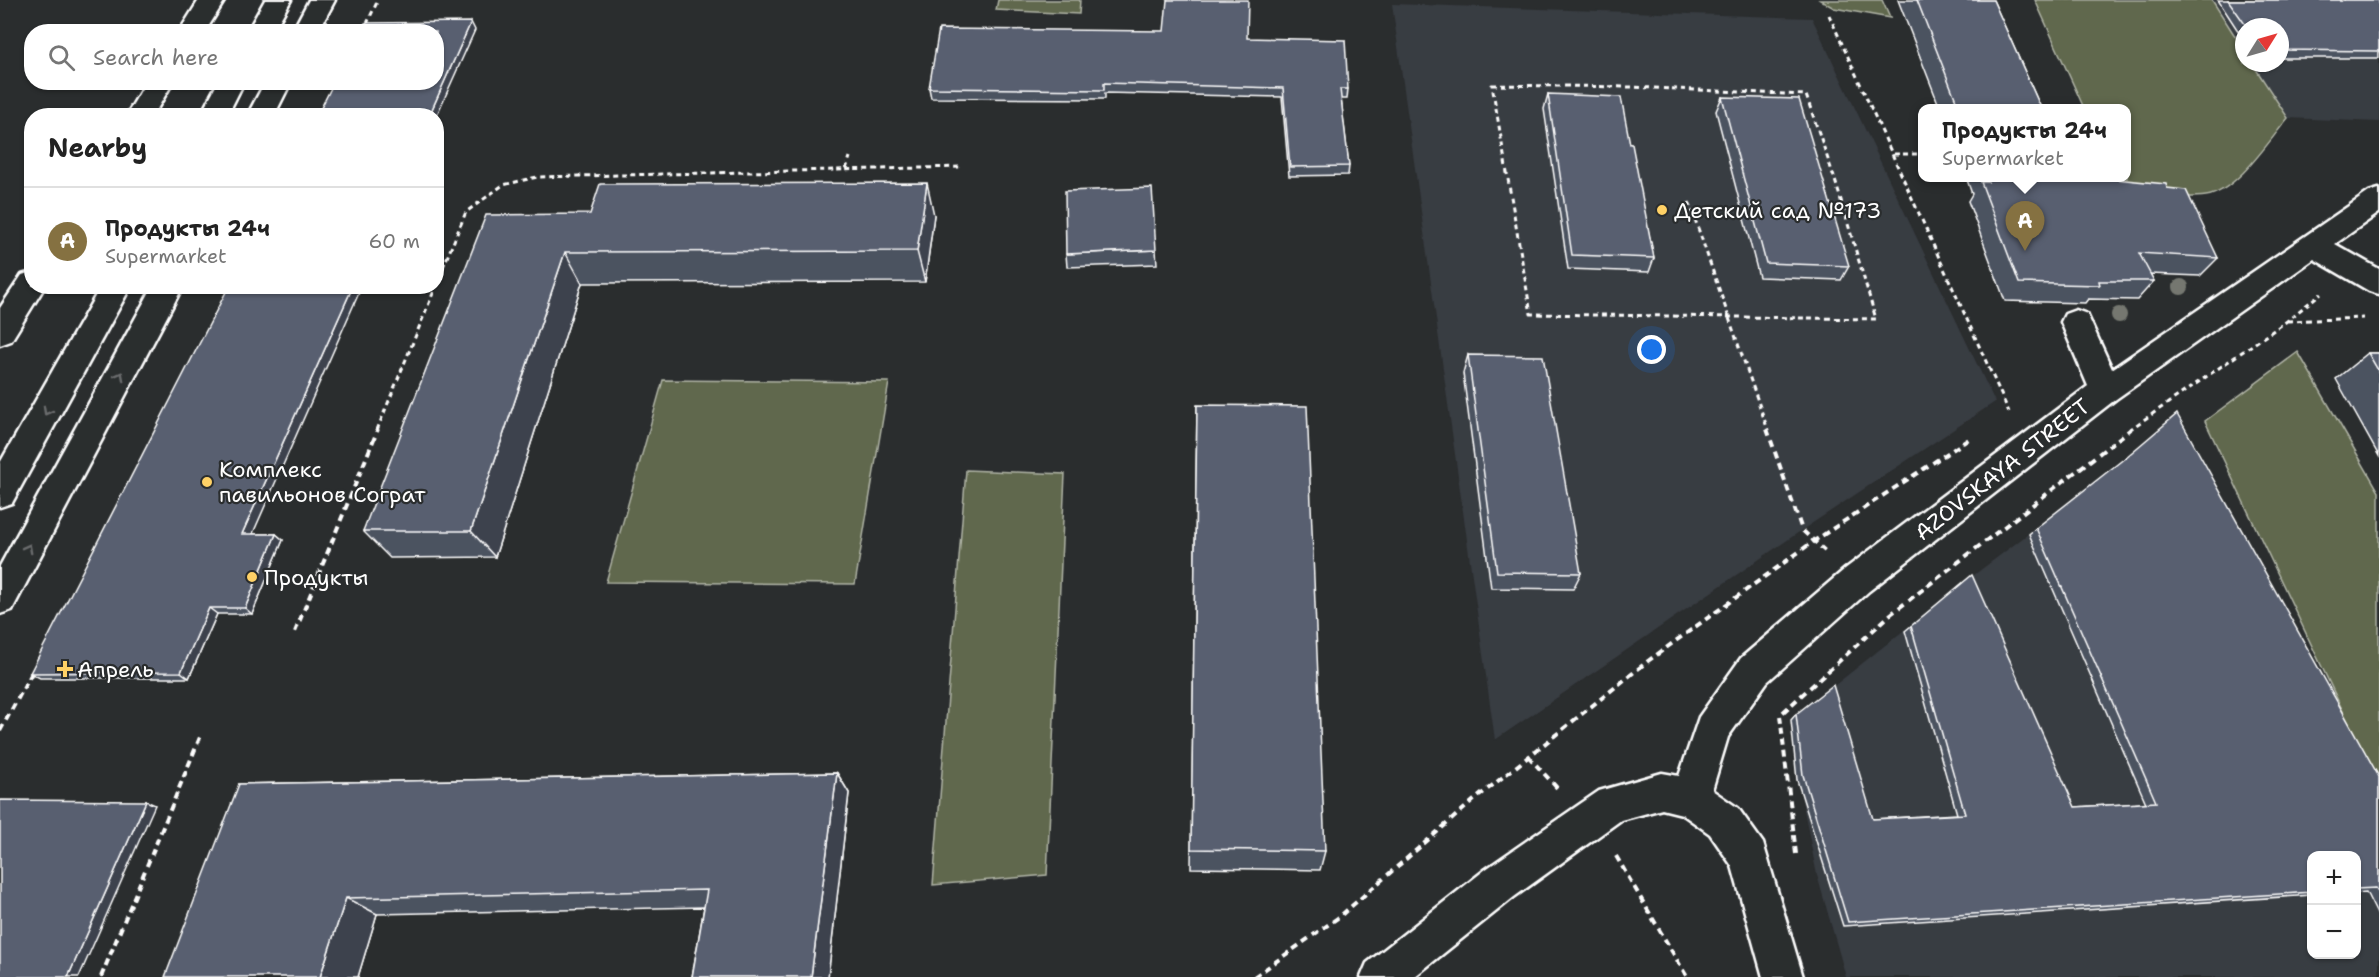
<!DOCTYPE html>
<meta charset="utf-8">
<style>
:root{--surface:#fff;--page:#f6f6f6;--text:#222;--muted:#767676;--line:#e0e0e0;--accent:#857141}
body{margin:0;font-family:"Shantell Sans",sans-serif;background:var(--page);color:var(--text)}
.controls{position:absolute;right:18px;bottom:18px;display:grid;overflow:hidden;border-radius:12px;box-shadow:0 2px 4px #0004}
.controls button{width:54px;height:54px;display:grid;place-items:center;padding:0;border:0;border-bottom:2px solid var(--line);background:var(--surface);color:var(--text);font:30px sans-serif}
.compass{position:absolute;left:2235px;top:18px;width:54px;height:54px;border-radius:50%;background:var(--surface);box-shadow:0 2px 4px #0004;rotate:53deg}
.you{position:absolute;left:1652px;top:350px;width:21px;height:21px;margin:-15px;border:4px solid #fff;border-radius:50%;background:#1a73e8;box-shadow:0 0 0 9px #1a73e833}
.badge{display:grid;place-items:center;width:39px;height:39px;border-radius:50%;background:var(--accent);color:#fff;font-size:20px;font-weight:700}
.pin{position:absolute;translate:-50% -50px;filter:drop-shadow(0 2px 3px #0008)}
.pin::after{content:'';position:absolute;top:32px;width:21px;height:18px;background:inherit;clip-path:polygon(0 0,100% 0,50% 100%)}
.popup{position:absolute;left:1918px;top:104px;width:213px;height:78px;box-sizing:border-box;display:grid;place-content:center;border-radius:12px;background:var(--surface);filter:drop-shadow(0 2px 4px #0005);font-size:20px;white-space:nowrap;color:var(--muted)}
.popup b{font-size:22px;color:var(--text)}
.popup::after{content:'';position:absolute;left:50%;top:100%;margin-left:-12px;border:12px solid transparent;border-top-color:var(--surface)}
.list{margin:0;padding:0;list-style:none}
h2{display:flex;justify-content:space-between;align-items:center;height:78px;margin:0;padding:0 24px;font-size:26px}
h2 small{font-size:20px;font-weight:400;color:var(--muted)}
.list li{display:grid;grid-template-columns:39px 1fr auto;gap:18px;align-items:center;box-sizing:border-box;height:108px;padding:0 24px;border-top:2px solid var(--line)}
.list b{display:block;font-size:22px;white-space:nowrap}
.list p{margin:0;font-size:20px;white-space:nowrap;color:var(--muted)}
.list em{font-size:20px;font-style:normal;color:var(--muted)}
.icon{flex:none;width:33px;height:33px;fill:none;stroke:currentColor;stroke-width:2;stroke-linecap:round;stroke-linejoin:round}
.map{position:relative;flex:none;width:2379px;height:977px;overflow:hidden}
.search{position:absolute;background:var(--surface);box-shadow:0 2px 4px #0004;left:24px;top:24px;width:420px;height:66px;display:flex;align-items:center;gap:15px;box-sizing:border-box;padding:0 21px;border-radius:24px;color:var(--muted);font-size:22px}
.panel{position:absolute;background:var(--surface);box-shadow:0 2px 4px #0004;left:24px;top:108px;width:420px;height:186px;border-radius:24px}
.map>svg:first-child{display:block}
</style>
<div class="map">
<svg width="2379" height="977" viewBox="0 0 2379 977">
<rect width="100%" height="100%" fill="#2a2d2e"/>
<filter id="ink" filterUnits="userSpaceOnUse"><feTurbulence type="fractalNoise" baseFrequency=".0167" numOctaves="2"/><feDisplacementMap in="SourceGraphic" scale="12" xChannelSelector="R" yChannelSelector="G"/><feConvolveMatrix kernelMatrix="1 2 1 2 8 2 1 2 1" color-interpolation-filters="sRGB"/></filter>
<g filter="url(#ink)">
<g fill="#383c42" fill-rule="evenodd">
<polygon points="2212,0 2379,0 2379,122 2288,118 2252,63 2280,63 2280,27 2244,27 2244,50"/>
<polygon points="1392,4 1812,18 1995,402 1802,530 1495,740"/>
<path d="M 2085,491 L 2379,800 L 2379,977 L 1846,977 L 1817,875 L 1797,775 L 1791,720 L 1966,581 ZM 2312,856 L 2356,856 L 2356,954 L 2312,954 Z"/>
</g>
<g fill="#61684e" stroke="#b0b4a6" stroke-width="1.5">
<polygon points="998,0 1080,0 1079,14 996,10"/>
<polygon points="1820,0 1882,0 1890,18 1834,8"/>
<path d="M 2035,0 L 2212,0 L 2244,50 L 2244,63 L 2252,63 L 2288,118 C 2269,141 2236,192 2206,196 C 2184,199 2146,195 2123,195 L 2115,178 L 2127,178 L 2127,109 L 2084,108 Z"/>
<polygon points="2298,352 2379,492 2379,787 2205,421"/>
<polygon points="663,380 889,382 855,584 606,582"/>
<polygon points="966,470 1065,474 1047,875 933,885"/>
</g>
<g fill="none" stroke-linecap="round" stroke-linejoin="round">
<g stroke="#fff" stroke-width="5">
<g id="minor">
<polygon points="199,0 225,0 205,32 179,32"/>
<polygon points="146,82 173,82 153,116 126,116"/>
<polygon points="2379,189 2379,213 2335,244 2379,269 2379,294 2369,291 2314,259 2116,399 1869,591 1767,682 1728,737 1712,790 1738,808 1763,843 1803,977 1763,977 1732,866 1710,834 1682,814 1662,809 1621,820 1514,897 1414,977 1361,977 1367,963 1486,869 1599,791 1662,773 1679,776 1699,717 1741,658 1845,569 2088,386 2061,322 2065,314 2076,310 2087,314 2112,369 2369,192"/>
<polygon points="32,272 32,286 45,286 11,341 0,345 0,308 22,275"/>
</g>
</g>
<g stroke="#fff" stroke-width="5">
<g id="major">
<polygon points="265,0 291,0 273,32 247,32"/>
<polygon points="309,0 335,0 318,32 292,32"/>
<polygon points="218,82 244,82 227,116 200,116"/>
<polygon points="265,82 291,82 274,116 247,116"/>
<polygon points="101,286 131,286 12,503 0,507 0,463"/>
<polygon points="153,286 183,286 12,610 0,614 0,566"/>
</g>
</g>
<g stroke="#fff" stroke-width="3" stroke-dasharray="5 4" stroke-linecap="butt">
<polyline points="1829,15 2009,412"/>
<polyline points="363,32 378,0"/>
<polygon points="1492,85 1631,87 1806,95 1835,180 1876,319 1531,314"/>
<polyline points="1894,154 1923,154"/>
<polyline points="846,169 850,157"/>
<polyline points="1689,202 1729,318"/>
<polyline points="436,284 466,212 503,185 537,177 962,167"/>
<polyline points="1729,318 1768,430"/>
<polyline points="2288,321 2364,318"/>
<polyline points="377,430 436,286"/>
<polyline points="2129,430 2287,321 2321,293"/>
</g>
<g stroke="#fff" stroke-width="4" stroke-dasharray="7 5" stroke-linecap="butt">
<polyline points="1767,429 1802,530 1825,551"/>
<polyline points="295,632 378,429"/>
<polyline points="0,731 33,671"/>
<polyline points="1528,756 1558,789"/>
<polyline points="1796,854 1780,715 1891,614 2131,429"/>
<polyline points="1616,856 1687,977"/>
<polyline points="101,977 201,735"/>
<polyline points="1254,977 1339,917 1473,801 1648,661 1814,541 1972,437"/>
</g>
<use href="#minor" fill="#2a2d2e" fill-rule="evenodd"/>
<use href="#major" fill="#2a2d2e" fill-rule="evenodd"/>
</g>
<g fill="#747770">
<circle cx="2181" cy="287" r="8"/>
<circle cx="2119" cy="315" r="8"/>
</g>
<g fill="#4c5260" stroke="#fff" stroke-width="1.5">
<polygon points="1898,0 1993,0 2041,108 1940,108"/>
<polygon points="2218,0 2379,0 2379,58 2280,58 2280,27 2244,27 2244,40"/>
<polygon points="1247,38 1348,89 1347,99 1341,99 1349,166 1348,175 1289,176 1282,97 1105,93 1105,99 931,98 929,88"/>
<polygon points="1548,94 1630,144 1654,258 1649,272 1568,269 1544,109"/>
<polygon points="1722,97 1849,266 1841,280 1759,277 1716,111"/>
<polygon points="1966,177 2095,177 2167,188 2218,258 2200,276 2150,274 2154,281 2137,300 2088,299 2085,303 2005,301 1968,201 1972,194"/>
<polygon points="590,214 934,215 925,282 582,283 495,557 390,558 363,531"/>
<polygon points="1156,250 1157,264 1067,267 1066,254"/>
<polygon points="2368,353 2379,353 2379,456 2336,379"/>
<polygon points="1468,355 1581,573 1573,589 1491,588 1463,373"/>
<polygon points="1197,405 1325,851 1320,870 1191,868"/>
<polygon points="2036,528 2379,777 2379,918 2366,892 2356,893 2356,855 2312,855 2312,895 1843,926 1797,780 1791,720 1796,714 1873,819 1957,814 1905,631 1911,626 2075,807 2146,803 2029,534"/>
<polygon points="252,534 276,534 283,540 252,614 217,614 189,678 40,678 30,673"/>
<polygon points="837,773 849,793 828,977 692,977 704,907 377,914 358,977 239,784"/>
</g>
<g fill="#3e424e" stroke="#fff" stroke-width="1.5">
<polygon points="471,22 475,30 436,117 436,116 429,116"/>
<polygon points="927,183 934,215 925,282 917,251"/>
<polygon points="565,252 582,283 495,557 471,531"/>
<polygon points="353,286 362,286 250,540 242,534"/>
<polygon points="276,534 283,540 252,614 245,608"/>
<polygon points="209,608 217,614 189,678 181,672"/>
<polygon points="837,773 849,793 828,977 811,977"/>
<polygon points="146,801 155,805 79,977 68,977"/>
<polygon points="346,898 377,914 358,977 320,977"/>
</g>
<g fill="#585f70" stroke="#fff" stroke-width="1.5">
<polygon points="1167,0 1248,0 1247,38 1345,40 1348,89 1340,89 1349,166 1290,167 1283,88 1104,83 1104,90 929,88 939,29 1164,31"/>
<polygon points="1917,0 1993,0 2041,108 1959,108"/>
<polygon points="2228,0 2379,0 2379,51 2280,50 2280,27 2247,27"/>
<polygon points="471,22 429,116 317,116 334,82 436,82 436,32 360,32 365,23"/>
<polygon points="1548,94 1621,97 1630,144 1632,144 1654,258 1572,255"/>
<polygon points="1722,97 1799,99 1849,266 1766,263"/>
<polygon points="1986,177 2095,177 2166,184 2167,188 2186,190 2218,258 2139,253 2154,281 2099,281 2100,285 2019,283 1981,182 1988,182"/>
<polygon points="927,183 917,251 565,252 471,531 363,531 486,215 590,214 600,184"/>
<polygon points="1152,188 1156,250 1066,254 1065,191"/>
<polygon points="229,286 353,286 242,534 276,534 245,608 209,608 181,672 30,673"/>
<polygon points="2368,353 2379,353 2379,372"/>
<polygon points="1468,355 1543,356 1581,573 1497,572"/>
<polygon points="1197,405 1307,406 1325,851 1191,849"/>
<polygon points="2177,414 2379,777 2379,893 2376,888 2356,889 2356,855 2312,855 2312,892 1848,922 1803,775 1796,714 1833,685 1873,819 1965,814 1911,626 1972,575 2075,807 2156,802 2036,528 2125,458"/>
<polygon points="837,773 811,977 692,977 707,890 346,898 320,977 165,977 239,784"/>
<polygon points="0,800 146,801 68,977 0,977"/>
</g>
<defs><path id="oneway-chevron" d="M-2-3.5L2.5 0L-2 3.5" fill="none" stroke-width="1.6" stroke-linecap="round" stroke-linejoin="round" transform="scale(1.5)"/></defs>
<g stroke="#6a6c6d">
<use href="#oneway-chevron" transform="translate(120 376) rotate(-62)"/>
<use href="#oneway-chevron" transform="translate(47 411) rotate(119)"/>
<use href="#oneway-chevron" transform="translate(28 548) rotate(-62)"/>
</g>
</g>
<g fill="#ffd166" stroke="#2a2d2e" stroke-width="2">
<circle cx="1662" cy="210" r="6"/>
<circle cx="207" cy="482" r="6"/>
<circle cx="252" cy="577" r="6"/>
<path d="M62 660h6v6h6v6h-6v6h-6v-6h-6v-6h6z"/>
</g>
<g text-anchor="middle" stroke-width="4.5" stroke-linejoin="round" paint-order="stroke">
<g font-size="22" fill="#fff" stroke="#2a2d2e" text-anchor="start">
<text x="1674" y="218">Детский cад №173</text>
<text x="219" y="477">Комплекс<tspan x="219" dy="25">павильонов Сограт</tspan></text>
<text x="264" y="585">Продукты</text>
<text x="77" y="677">Апрель</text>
</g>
<g font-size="22" fill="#fff" stroke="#2a2d2e">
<text transform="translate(2002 469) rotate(-38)" y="8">AZOVSKAYA STREET</text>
</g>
</g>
</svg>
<div class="controls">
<button>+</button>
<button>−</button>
</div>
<svg class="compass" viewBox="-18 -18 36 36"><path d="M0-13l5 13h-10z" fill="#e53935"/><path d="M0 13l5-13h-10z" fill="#767676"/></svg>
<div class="you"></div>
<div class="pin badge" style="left:2025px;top:251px">A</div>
<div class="popup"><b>Продукты 24ч</b>Supermarket</div>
<div class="search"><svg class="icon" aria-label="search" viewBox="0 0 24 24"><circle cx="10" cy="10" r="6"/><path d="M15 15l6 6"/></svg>Search here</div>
<section class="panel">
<h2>Nearby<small></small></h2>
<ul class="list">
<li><span class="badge">A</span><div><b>Продукты 24ч</b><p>Supermarket</p></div><em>60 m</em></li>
</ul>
</section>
</div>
